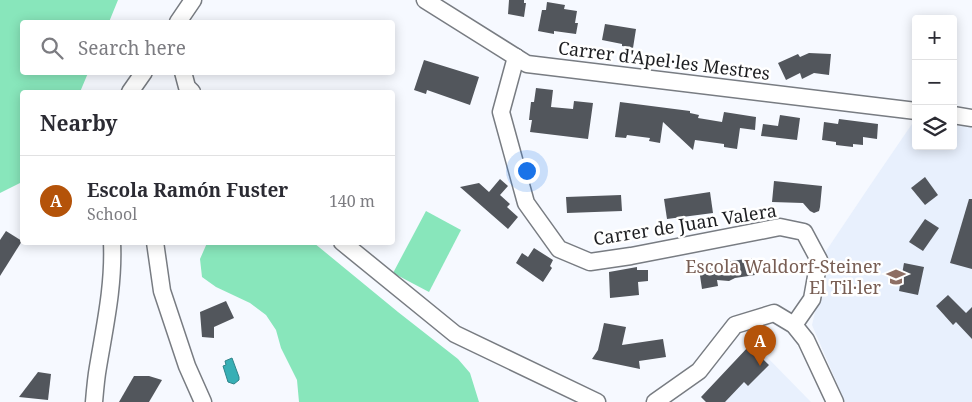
<!DOCTYPE html>
<meta charset="utf-8">
<style>
:root{--surface:#fff;--page:#f7f7f7;--text:#2b2b33;--muted:#7c7c81;--line:#e1e1e2;--accent:#b45309}
body{margin:0;font-family:"Noto Serif",serif;background:var(--page);color:var(--text)}
.controls{position:absolute;right:15px;top:15px;display:grid;overflow:hidden;border-radius:5px;box-shadow:0 2px 12px #0003}
.controls button{width:45px;height:45px;display:grid;place-items:center;padding:0;border:0;border-bottom:1px solid var(--line);background:var(--surface);color:var(--text);font:25px sans-serif}
.you{position:absolute;left:526px;top:170px;width:18px;height:18px;margin:-12px;border:4px solid #fff;border-radius:50%;background:#1a73e8;box-shadow:0 0 0 8px #1a73e833}
.badge{display:grid;place-items:center;width:32px;height:32px;border-radius:50%;background:var(--accent);color:#fff;font-size:16px;font-weight:700}
.pin{position:absolute;translate:-50% -41px;filter:drop-shadow(0 1px 2px #0008)}
.pin::after{content:'';position:absolute;top:26px;width:18px;height:15px;background:inherit;clip-path:polygon(0 0,100% 0,50% 100%)}
.list{margin:0;padding:0;list-style:none}
h2{display:flex;justify-content:space-between;align-items:center;height:65px;margin:0;padding:0 20px;font-size:21px}
h2 small{font-size:16px;font-weight:400;color:var(--muted)}
.list li{display:grid;grid-template-columns:32px 1fr auto;gap:15px;align-items:center;box-sizing:border-box;height:90px;padding:0 20px;border-top:1px solid var(--line)}
.list b{display:block;font-size:19px;white-space:nowrap}
.list p{margin:0;font-size:16px;white-space:nowrap;color:var(--muted)}
.list em{font-size:16px;font-style:normal;color:var(--muted)}
.icon{flex:none;width:28px;height:28px;fill:none;stroke:currentColor;stroke-width:2;stroke-linecap:round;stroke-linejoin:round}
.map{position:relative;flex:none;width:972px;height:402px;overflow:hidden}
.search{position:absolute;background:var(--surface);box-shadow:0 2px 12px #0003;left:20px;top:20px;width:375px;height:55px;display:flex;align-items:center;gap:12px;box-sizing:border-box;padding:0 18px;border-radius:5px;color:var(--muted);font-size:19px}
.panel{position:absolute;background:var(--surface);box-shadow:0 2px 12px #0003;left:20px;top:90px;width:375px;height:155px;border-radius:5px}
.map>svg:first-child{display:block}
</style>
<div class="map">
<svg width="972" height="402" viewBox="0 0 972 402">
<rect width="100%" height="100%" fill="#f6f9ff"/>
<g fill="#e8f0fd">
<polygon points="914,121 916,121 916,146 953,146 953,125 972,127 972,402 845,402 812,325 818,299 824,254 871,184"/>
<polygon points="760,350 811,402 705,402"/>
</g>
<g fill="#88e6bb">
<polygon points="0,0 118,0 109,22 22,22 22,72 88,73 80,92 22,92 22,182 0,193"/>
<polygon points="426,211 461,230 429,292 393,273"/>
<polygon points="207,243 314,243 398,312 458,359 470,373 479,402 299,402 297,380 281,348 276,330 266,315 250,303 216,287 202,277 200,259"/>
</g>
<polygon fill="#37afb5" stroke="#2f8489" points="232,358 239,377 239,380 234,384 228,382 223,366 226,365 225,361"/>
<g fill="#52565c">
<polygon points="509,0 524,0 524,3 526,3 524,17 508,14"/>
<polygon points="547,2 565,5 564,9 577,11 575,23 578,23 576,34 554,31 554,34 538,31 542,10 546,10"/>
<polygon points="605,24 636,29 633,48 622,46 622,44 602,40"/>
<polygon points="809,53 831,54 829,75 814,73 802,79 800,73 786,80 778,63 798,54 800,57"/>
<polygon points="424,60 479,77 470,105 427,90 426,94 414,90"/>
<polygon points="536,88 553,90 551,107 573,109 574,101 593,103 588,139 530,132 532,120 529,120 531,102 534,102"/>
<polygon points="620,102 690,111 690,113 699,115 698,118 722,122 724,112 756,117 755,130 740,128 737,149 724,147 724,144 695,140 693,150 663,122 660,143 649,141 650,138 627,135 626,138 615,137"/>
<polygon points="780,115 800,118 797,140 761,136 763,124 778,126"/>
<polygon points="839,119 878,124 877,139 863,137 863,145 853,144 853,147 836,145 836,142 822,140 824,122 838,124"/>
<polygon points="925,177 938,195 925,205 911,188"/>
<polygon points="500,179 508,186 500,195 510,204 507,207 518,217 508,229 460,187 479,183 489,192"/>
<polygon points="774,181 822,186 820,207 819,211 814,213 810,211 803,203 772,202"/>
<polygon points="710,192 713,213 667,219 664,199"/>
<polygon points="621,195 622,211 567,213 566,197"/>
<polygon points="969,199 972,199 972,269 950,263"/>
<polygon points="925,219 939,228 923,251 909,242"/>
<polygon points="6,231 22,241 0,276 0,240"/>
<polygon points="534,248 553,260 550,266 552,268 543,282 516,263 522,253 528,257"/>
<polygon points="753,258 755,275 735,278 729,281 717,280 718,286 702,289 699,269 711,267 710,264"/>
<polygon points="904,263 924,267 918,295 899,291"/>
<polygon points="637,267 637,270 648,270 648,281 638,282 639,295 610,298 609,272"/>
<polygon points="948,295 966,313 972,307 972,339 956,322 953,325 936,306"/>
<polygon points="226,301 234,318 214,327 214,338 202,337 200,312"/>
<polygon points="604,323 626,327 622,345 663,339 666,357 639,361 640,369 592,359 598,350"/>
<polygon points="749,346 769,365 748,386 744,382 725,402 706,402 701,397"/>
<polygon points="38,372 51,374 48,400 19,397"/>
<polygon points="134,376 149,376 162,380 149,402 119,402"/>
</g>
<g fill="none" stroke-linecap="round" stroke-linejoin="round">
<g stroke="#787c82" stroke-width="19">
<g id="minor">
<polyline points="425,0 527,64 916,111"/>
<polyline points="178,22 193,0"/>
<polyline points="516,57 501,112 526,203 559,249 590,262 631,256 780,227 804,232 819,260 812,299 794,325"/>
<polyline points="183,72 187,87 192,92"/>
<polyline points="130,92 144,72"/>
<polyline points="953,115 972,118"/>
<polyline points="155,242 162,291 187,366 203,402"/>
<polyline points="342,242 455,334 597,402"/>
<path d="M 94,402 C 95,390 96,378 98,367 C 105,325 114,285 112,242"/>
<polyline points="655,402 699,371 735,325 774,313 794,325 806,340 835,402"/>
</g>
</g>
<use href="#minor" stroke="#fff" stroke-width="16"/>
</g>
<defs>
<g id="school-bare" transform="scale(1.5)"><path d="M0-5L7-2L0 1L-7-2ZM-4 1L0 2.5L4 1V4Q0 6-4 4Z" fill="#8d6e63" stroke="#fff" stroke-width="2.5" paint-order="stroke"/></g>
</defs>
<g fill-rule="evenodd">
<use href="#school-bare" x="896" y="277"/>
</g>
<g text-anchor="middle" stroke-width="5" stroke-linejoin="round" paint-order="stroke">
<g font-size="18" fill="#1d1e21" stroke="#fff">
<text transform="translate(664 61) rotate(7)" y="6">Carrer d'Apel·les Mestres</text>
<text transform="translate(685 225) rotate(-9)" y="6">Carrer de Juan Valera</text>
</g>
<g font-size="18" fill="#785e54" stroke="#fff" text-anchor="end">
<text x="881" y="273">Escola Waldorf-Steiner<tspan x="881" dy="21">El Til·ler</tspan></text>
</g>
</g>
</svg>
<div class="controls">
<button>+</button>
<button>−</button>
<button><svg class="icon" aria-label="layers" viewBox="0 0 24 24"><path d="M12 4l9 5-9 5-9-5zM3 14l9 5 9-5"/></svg></button>
</div>
<div class="you"></div>
<div class="pin badge" style="left:760px;top:366px">A</div>
<div class="search"><svg class="icon" aria-label="search" viewBox="0 0 24 24"><circle cx="10" cy="10" r="6"/><path d="M15 15l6 6"/></svg>Search here</div>
<section class="panel">
<h2>Nearby<small></small></h2>
<ul class="list">
<li><span class="badge">A</span><div><b>Escola Ramón Fuster</b><p>School</p></div><em>140 m</em></li>
</ul>
</section>
</div>
